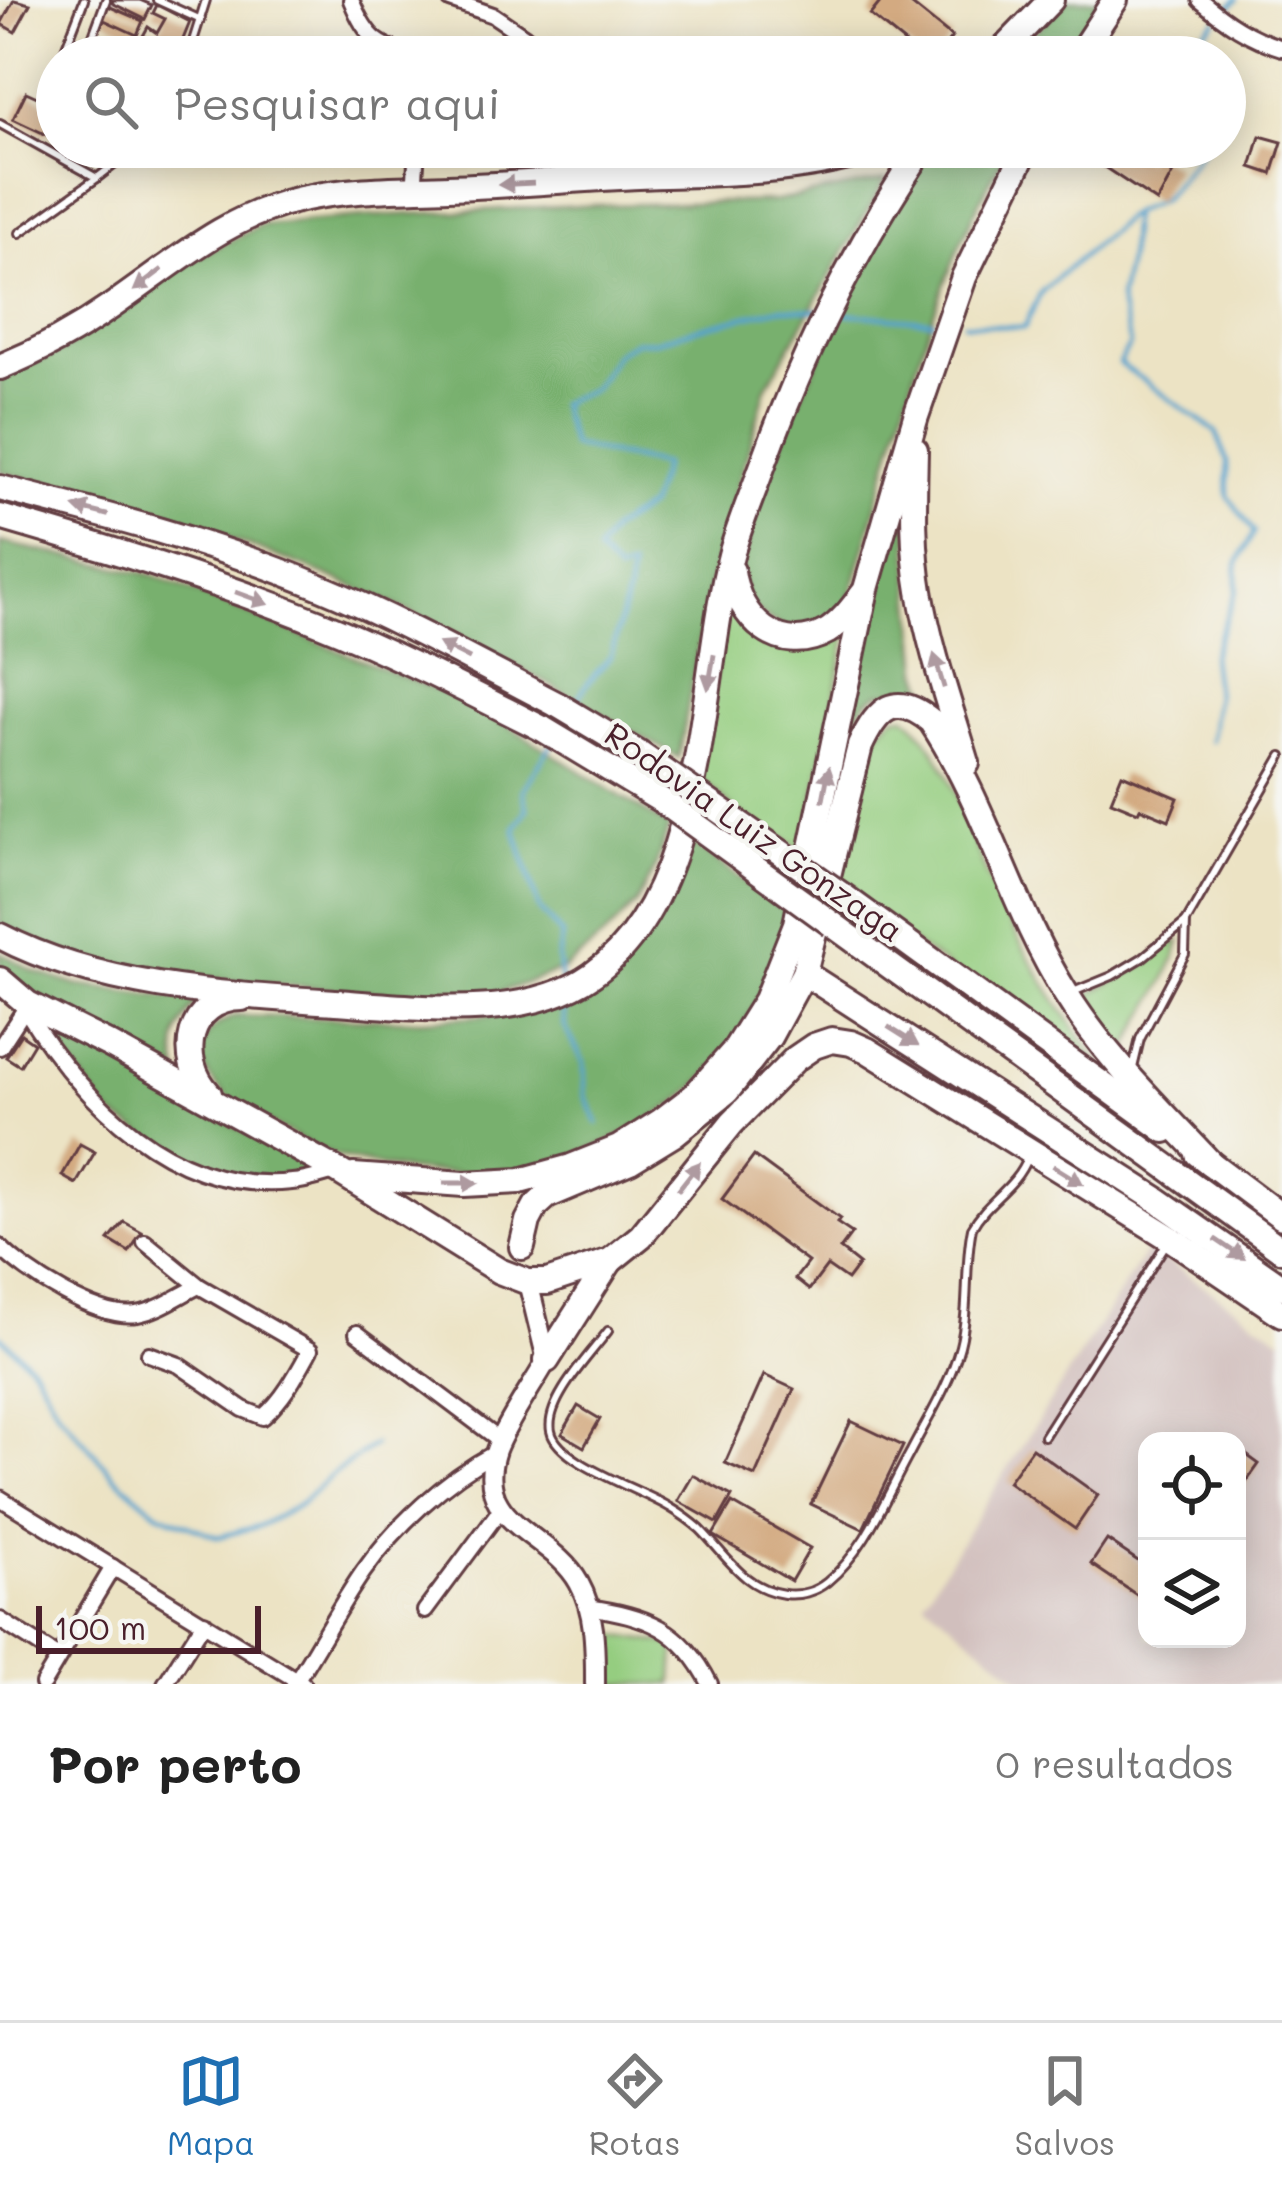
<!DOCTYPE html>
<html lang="pt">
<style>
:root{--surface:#fff;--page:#f6f6f6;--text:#222;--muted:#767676;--line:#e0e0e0;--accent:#1f6fb2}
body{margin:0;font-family:Mali,sans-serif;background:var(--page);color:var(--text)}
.controls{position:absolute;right:36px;bottom:36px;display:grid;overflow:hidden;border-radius:24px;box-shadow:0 6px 30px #0003}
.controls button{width:108px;height:108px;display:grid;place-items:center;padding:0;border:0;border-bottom:3px solid var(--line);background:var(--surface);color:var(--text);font:60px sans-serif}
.scale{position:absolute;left:36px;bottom:30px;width:225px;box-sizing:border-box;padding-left:12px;border:6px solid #4a1f2b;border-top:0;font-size:33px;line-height:42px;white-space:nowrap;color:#4a1f2b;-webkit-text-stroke:9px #f6f6f2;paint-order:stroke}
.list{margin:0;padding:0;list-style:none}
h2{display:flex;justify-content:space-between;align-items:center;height:156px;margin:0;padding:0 48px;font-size:51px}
h2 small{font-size:39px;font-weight:400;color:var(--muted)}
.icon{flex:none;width:66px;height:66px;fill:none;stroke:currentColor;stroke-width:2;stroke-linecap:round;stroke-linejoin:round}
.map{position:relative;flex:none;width:1282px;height:1684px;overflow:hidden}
.search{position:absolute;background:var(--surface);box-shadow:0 6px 30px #0003;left:36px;right:36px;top:36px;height:132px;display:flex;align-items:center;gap:30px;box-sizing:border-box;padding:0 42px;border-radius:66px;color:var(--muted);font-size:45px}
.sheet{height:336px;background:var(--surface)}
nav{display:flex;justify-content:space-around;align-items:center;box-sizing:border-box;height:168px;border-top:3px solid var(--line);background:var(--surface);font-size:33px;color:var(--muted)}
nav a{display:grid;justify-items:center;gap:6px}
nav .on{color:var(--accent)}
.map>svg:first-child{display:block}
</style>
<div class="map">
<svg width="1282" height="1684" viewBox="0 0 1282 1684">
<rect width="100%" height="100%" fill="#f6f6f2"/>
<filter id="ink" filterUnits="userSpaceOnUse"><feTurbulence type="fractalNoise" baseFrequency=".00833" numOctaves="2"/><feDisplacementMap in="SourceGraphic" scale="24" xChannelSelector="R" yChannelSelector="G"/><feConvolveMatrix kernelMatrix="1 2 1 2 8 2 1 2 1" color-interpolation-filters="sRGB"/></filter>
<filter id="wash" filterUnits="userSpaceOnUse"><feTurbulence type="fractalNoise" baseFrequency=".004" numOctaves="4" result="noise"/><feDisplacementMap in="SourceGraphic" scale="48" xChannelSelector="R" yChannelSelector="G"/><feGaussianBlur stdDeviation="2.7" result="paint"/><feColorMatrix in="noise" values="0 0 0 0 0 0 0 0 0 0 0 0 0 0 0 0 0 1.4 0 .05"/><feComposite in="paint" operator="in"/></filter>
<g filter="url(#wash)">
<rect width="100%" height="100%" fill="#ece3c4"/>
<path fill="#d1bfbd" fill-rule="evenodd" d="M 1148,1248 L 1282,1339 L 1282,1684 L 1027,1684 L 924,1600 ZM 1147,1441 L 1237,1441 L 1237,1639 L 1147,1639 Z"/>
<g fill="#95cd80" stroke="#707656" stroke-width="3">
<polygon points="728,596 748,632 772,646 849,623 804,850 742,815 698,776"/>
<path d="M 894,716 L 906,716 C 954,760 967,832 993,889 C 1024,958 1068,1018 1111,1080 L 835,889 L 864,748 Z"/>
<path d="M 1180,941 C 1170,982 1140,1018 1124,1057 L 1080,999 L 1144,965 L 1163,947 Z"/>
<polygon points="604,1633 675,1645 673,1684 602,1684"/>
</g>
<g fill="#78b06e" stroke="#61684c" stroke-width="3">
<polygon points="1066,0 1102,0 1066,57 1011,57"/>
<path d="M 934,147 L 1009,147 C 926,287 895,451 848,605 C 836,616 828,620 813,625 C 781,635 775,623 749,605 L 739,572 L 768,471 L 871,240 Z"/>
<path d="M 886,179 L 766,388 L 708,590 L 679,758 C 570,696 463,633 347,584 C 235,536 118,504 0,471 L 0,377 L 64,350 L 167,273 L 261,225 L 375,216 L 559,206 L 776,201 Z"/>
<polygon points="908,493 910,570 920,670 935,715 913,694 903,691 879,693 868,700 856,715 847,742 818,862 896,502"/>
<polygon points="0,542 153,575 480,708 669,827 656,865 637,903 606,935 563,970 492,995 419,996 232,981 93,966 15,935 0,923"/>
<path d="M 688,840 L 792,916 C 766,986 738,1060 673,1105 C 639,1129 581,1157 541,1168 C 530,1170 517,1170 505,1171 C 447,1176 389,1172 333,1155 C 317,1150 300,1139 285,1131 C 258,1117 229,1105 211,1079 C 190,1050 206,1027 235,1016 L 421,1020 L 510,1014 L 597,979 Z"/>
<path d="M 0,952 L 33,971 L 76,985 L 197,1001 C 178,1028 172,1039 179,1072 L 26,990 L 0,972 Z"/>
<polygon points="36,1017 321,1173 294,1179 246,1176 189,1163 109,1113"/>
</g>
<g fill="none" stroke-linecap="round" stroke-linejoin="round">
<g stroke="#54a3ce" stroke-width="4.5">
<polyline points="1224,12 1237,0"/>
<polyline points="1186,57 1194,41 1216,20"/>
<polyline points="1131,213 1128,257 1119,299 1130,345 1119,363 1216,432 1227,461 1228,496 1254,532 1237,565 1237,589 1211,657 1216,696 1211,740"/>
<polyline points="840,313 933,321"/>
<polyline points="964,323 1024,328 1041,292 1131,213 1162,200 1204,147"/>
<polyline points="574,706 585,686 611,656 628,590 631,568 618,573 597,552 613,529 649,506 663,465 572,446 559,403 593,389 617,352 636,341 656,341 690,330 780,308 820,311"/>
<polyline points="553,742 523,790 527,809 515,828 539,909 562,935 558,959 561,982"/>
<polyline points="562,999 565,1027 584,1063 585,1095 598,1123"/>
<polyline points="0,1336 34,1368 58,1411 115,1477 158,1513 218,1537 259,1526 299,1505 332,1475 374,1445"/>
</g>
</g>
<g id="blocks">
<g fill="#d3aa81">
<polygon points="14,0 30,4 15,32 1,24"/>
<polygon points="113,0 140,0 152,5 145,19 112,3"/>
<polygon points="882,0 906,0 952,37 936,57 922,57 870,15"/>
<polygon points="157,5 190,22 177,54 143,36 148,27 157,33 165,19 153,13"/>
<polygon points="108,6 143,21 137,35 102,19"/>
<polygon points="26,92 57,106 57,113 47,135 13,119"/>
<polygon points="1260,136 1282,142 1272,174 1251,167"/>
<polygon points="1074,147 1123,147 1145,161 1150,152 1176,167 1157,202"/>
<polygon points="1122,774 1178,798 1169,820 1140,808 1138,812 1111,801"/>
<polygon points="21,1034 34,1043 20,1066 6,1057"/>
<polygon points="80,1144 95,1152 76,1184 62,1176"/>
<polygon points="754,1156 840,1219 837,1223 852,1233 840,1249 859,1264 847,1280 827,1266 809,1290 795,1279 808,1262 722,1199"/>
<polygon points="124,1222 142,1232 129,1252 109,1240"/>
<polygon points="764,1375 794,1389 755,1476 725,1463"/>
<polygon points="578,1406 600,1419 584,1447 562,1434"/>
<polygon points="851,1421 903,1446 863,1529 811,1504"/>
<polygon points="1032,1448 1098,1495 1075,1529 1008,1482"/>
<polygon points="1237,1448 1259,1464 1237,1495"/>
<polygon points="693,1475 732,1496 717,1523 678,1501"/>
<polygon points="732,1503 810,1548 791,1581 713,1535"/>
<polygon points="1107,1540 1147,1567 1147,1602 1091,1564"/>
</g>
</g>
</g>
<g filter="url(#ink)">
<use href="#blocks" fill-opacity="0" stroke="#623c42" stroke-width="3"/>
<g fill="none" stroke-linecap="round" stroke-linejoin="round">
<g stroke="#623c42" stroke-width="12">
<g id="lane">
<polyline points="157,0 201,20"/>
<polyline points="91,42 123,57"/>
<polyline points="62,57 84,0"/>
<polyline points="85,57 106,0"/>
<polyline points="188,57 206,0"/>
<polyline points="57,71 51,89 57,96"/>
<polyline points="0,124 97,178 137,147"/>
<polyline points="20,233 97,178"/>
<polyline points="1073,992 1112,976 1142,958 1186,922 1282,756"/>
<polyline points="1133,1068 1140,1039 1185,954 1186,922"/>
<path d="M 608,1331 C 590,1355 545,1401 551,1431 C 557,1463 643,1490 671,1508 C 681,1514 691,1521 700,1529 C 726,1555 744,1589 784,1594 C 799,1596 815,1592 827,1582 C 866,1550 886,1496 910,1453 C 928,1418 950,1384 960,1346 C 970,1307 964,1266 972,1228 C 986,1201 1016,1188 1027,1158"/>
<polyline points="1044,1436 1168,1241"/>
</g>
</g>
<g stroke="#623c42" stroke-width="20">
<g id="street">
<path d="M 351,0 C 368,41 379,47 421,57"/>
<polyline points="450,0 493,15 524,36 548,57"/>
<path d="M 1200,0 C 1226,22 1249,38 1282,48"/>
<polyline points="598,147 609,177"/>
<polyline points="415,178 417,147"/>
<path d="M 25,1009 C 83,1102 172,1195 292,1182 C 308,1181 323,1175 338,1171"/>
<polyline points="0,1047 28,1004"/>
<path d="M 145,1242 L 199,1286 L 310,1350 C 298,1372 284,1399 263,1417 L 243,1409 L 179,1365 L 149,1354"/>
<path d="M 0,1247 C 26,1274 99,1320 137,1314 C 158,1311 180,1295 199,1286"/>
<polyline points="357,1333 501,1441"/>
<polyline points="0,1498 303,1684"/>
<path d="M 588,1607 C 647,1616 682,1628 710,1684"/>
<polyline points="425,1611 500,1510"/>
<polyline points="0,1620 58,1657"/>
<polyline points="43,1684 113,1567"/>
<polyline points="165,1684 204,1622"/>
<path d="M 294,1684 C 318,1647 338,1608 363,1572 C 395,1526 446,1479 495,1453"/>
</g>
</g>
<g stroke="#623c42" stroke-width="24">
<path id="secondary" d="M 528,1282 L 547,1360 C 533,1385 505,1425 496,1450 C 471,1525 551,1532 579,1583 C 596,1613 595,1651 595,1684"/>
</g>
<g stroke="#623c42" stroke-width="30">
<g id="highway">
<polyline points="996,57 1051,0"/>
<polyline points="1078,57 1115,0"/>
<path d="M 0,367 C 39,351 78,330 112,306 C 173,264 227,215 301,199 C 357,187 417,189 474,186 C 538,183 602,177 665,175 C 738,173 813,171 882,147"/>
<path d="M 915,450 C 914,497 912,545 920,591 C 930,650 950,706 967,763"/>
<path d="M 0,488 C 107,515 215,543 318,586 C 400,620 479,664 558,705"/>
<path d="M 0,517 C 107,548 213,580 317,622 C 394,653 468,691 543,729"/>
<path d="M 732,571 C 738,619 780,658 828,631 C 842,622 852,608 862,595"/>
<polyline points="843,896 1165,1130"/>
<polyline points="832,924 1282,1250"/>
<path d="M 0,936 C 99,988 225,995 335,1002 C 413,1007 524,1023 592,975 C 708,894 698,680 731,555 C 739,526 751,498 761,470 C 802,355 855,248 923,147"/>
<polyline points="804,973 1156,1199 1282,1287"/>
<polyline points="0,980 28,1004 110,1045 338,1171 499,1271 528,1282 547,1282 610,1261 641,1236 732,1123 795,1059 814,1046 832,1040 851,1043 867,1050 1170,1238 1282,1314"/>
<path d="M 209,1094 C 176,1059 187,999 242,998"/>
<polyline points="1198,1154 1282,1217"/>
<polyline points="353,1176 464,1184 520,1181 571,1167 619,1148 660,1122 694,1096 734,1051 766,1000 796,924 866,589 916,416 964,277 1027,147"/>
<path d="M 522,1247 L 528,1221 L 536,1206 L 547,1196 L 630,1161 L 674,1134 L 727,1091 L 769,1037 L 804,973 L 860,746 C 877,709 895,691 931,721 C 987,806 1012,908 1066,994 C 1105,1057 1160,1109 1210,1163"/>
<polyline points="547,1360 610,1261"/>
</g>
</g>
<use href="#lane" stroke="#fff" stroke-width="6"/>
<use href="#street" stroke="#fff" stroke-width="14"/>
<use href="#secondary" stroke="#fff" stroke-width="18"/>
<use href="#highway" stroke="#fff" stroke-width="24"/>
<g stroke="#623c42" stroke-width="30" stroke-linecap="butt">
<g id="highway-bridge">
<polyline points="558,705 638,753 843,896"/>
<polyline points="543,729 664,802 832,924"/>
</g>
</g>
<use href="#highway-bridge" stroke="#fff" stroke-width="24"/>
</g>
<defs><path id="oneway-solid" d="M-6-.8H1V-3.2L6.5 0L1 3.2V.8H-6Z" transform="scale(3)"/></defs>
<g fill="#ae9aa0">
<use href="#oneway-solid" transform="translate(516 184) rotate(177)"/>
<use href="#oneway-solid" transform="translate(148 280) rotate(143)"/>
<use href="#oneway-solid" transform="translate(91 511) rotate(-166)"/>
<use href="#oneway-solid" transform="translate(252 598) rotate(20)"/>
<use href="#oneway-solid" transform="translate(454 651) rotate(-153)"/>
<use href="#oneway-solid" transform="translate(939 671) rotate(-107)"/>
<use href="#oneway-solid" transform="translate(711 672) rotate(100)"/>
<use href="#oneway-solid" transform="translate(826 784) rotate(-79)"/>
<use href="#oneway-solid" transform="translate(903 1036) rotate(32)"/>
<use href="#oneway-solid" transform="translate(1068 1175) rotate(32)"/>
<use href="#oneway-solid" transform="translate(689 1176) rotate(-52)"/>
<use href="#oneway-solid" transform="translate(461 1183)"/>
<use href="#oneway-solid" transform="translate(1230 1249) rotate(34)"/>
</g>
</g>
<g text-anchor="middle" stroke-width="9" stroke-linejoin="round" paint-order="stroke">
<g font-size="33" fill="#4a1f2b" stroke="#f6f6f2">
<text transform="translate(754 832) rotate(35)" y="12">Rodovia Luiz Gonzaga</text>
</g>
</g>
</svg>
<div class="controls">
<button><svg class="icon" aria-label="locate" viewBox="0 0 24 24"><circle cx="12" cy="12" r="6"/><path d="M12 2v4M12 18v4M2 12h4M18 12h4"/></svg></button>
<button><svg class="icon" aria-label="layers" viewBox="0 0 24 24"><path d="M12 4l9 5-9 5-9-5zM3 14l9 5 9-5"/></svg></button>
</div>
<div class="scale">100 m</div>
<div class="search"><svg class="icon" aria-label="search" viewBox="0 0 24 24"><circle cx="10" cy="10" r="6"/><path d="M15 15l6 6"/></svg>Pesquisar aqui</div>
</div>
<section class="sheet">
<h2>Por perto<small>0 resultados</small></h2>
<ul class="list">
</ul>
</section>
<nav>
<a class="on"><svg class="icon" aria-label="map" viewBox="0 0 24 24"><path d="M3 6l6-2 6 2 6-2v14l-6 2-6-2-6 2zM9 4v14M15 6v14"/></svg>Mapa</a>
<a><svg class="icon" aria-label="directions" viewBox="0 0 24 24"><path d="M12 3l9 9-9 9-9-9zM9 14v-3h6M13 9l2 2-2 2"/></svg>Rotas</a>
<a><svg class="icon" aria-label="saved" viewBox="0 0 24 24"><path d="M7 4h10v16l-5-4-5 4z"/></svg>Salvos</a>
</nav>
